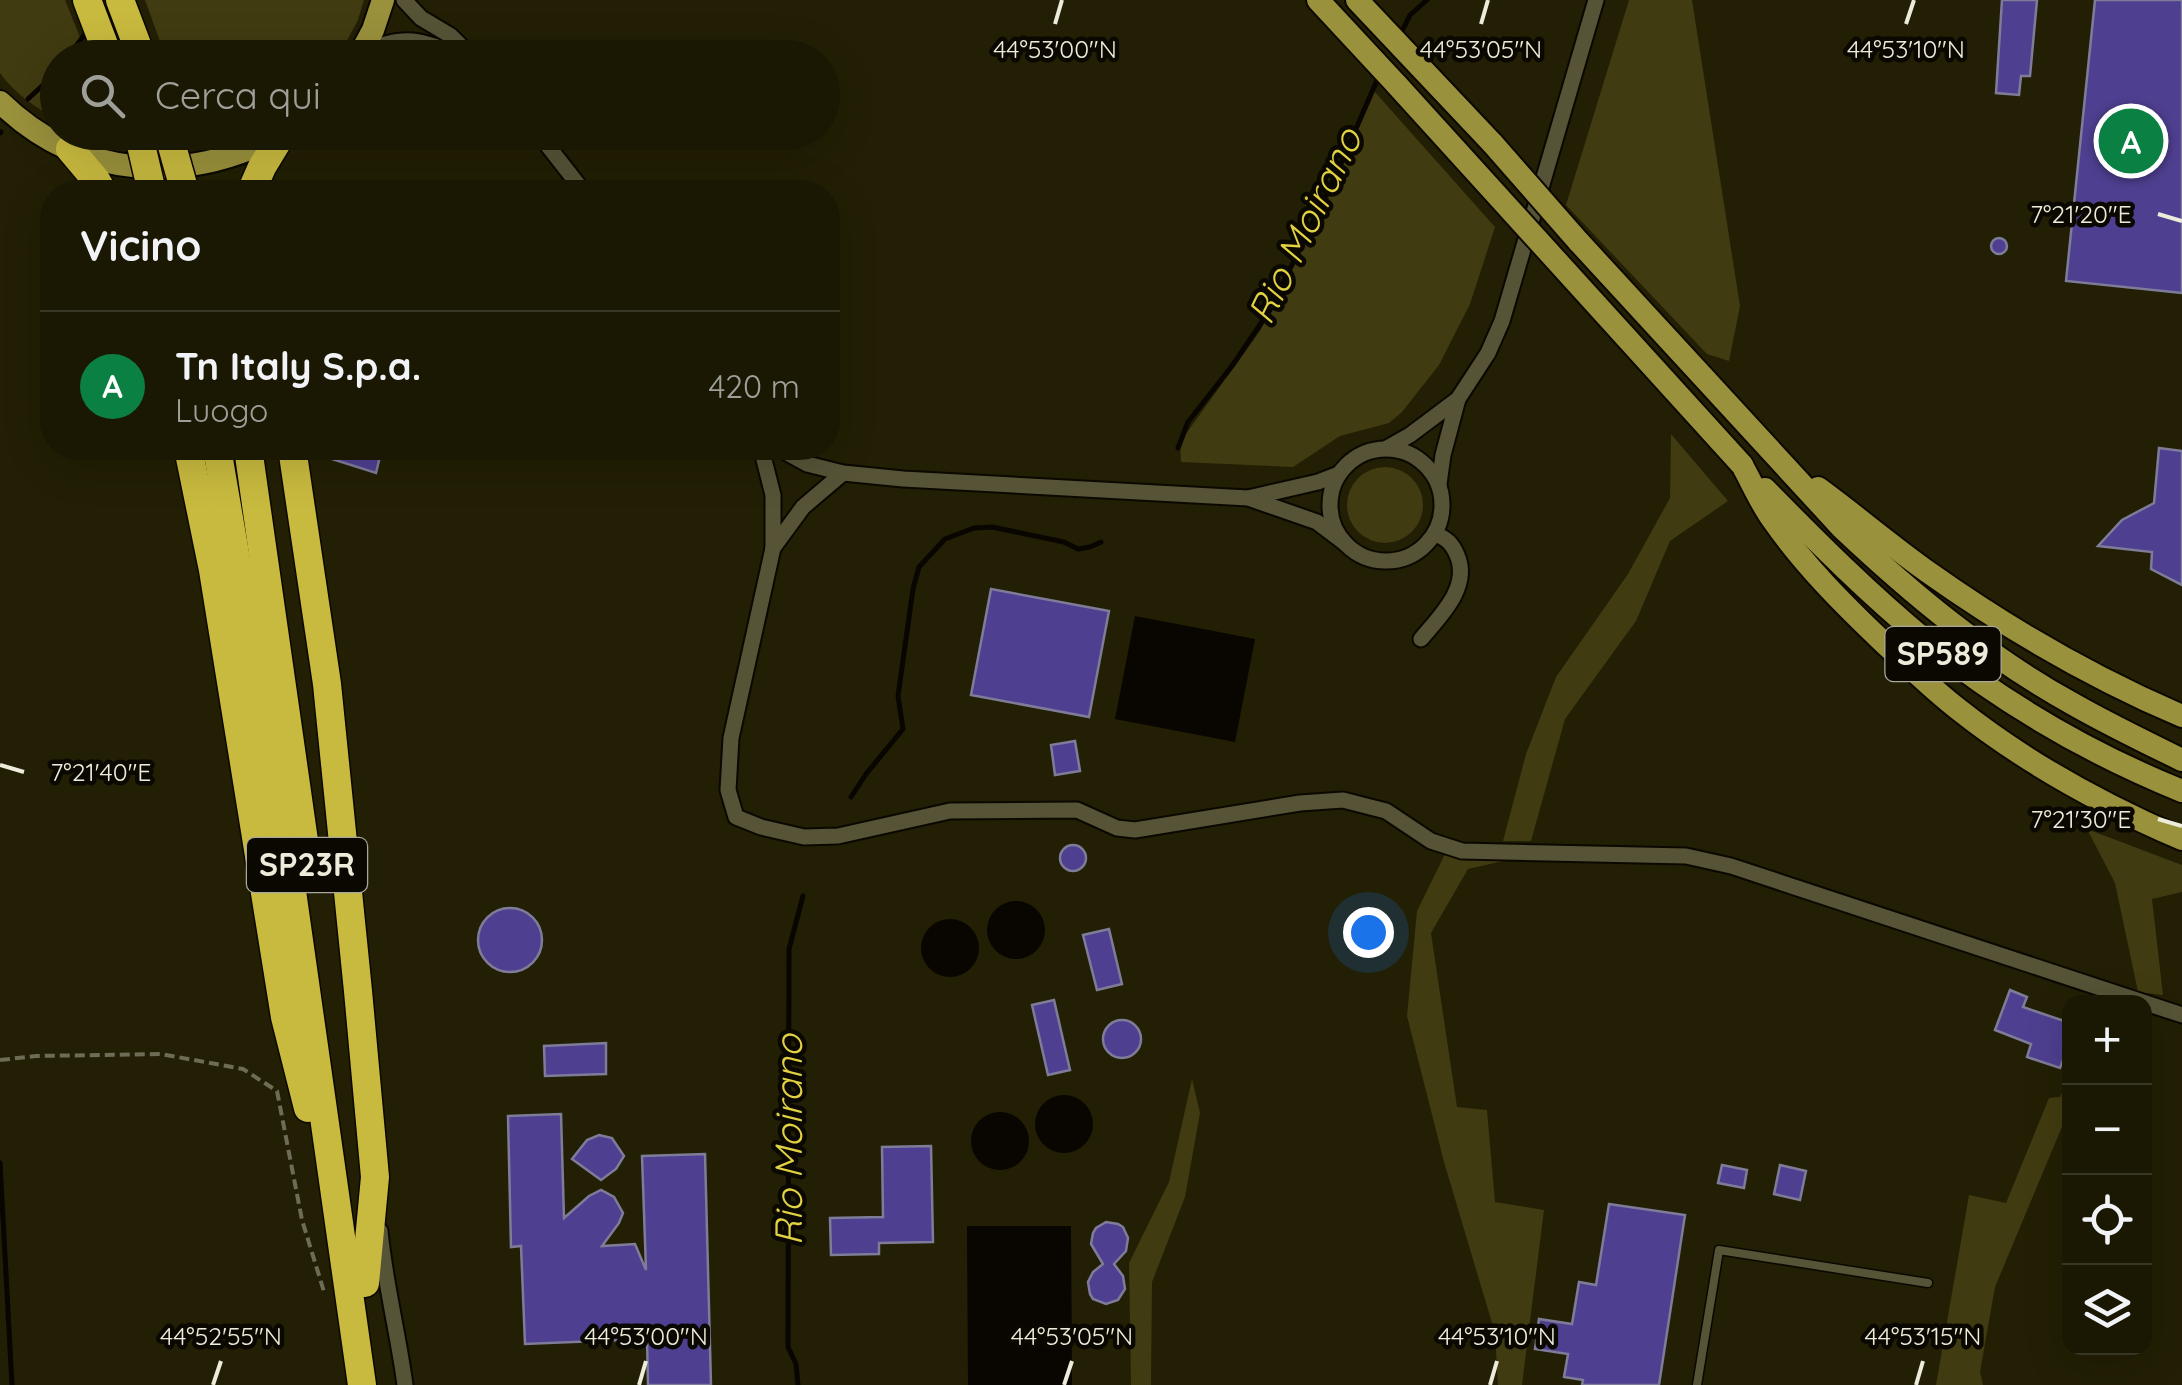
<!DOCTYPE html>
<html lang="it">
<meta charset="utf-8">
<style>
:root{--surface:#1a1703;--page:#272412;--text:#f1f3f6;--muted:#9f9f9a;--line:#383625;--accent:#0b8043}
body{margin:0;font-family:Quicksand,sans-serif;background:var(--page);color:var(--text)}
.controls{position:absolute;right:30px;bottom:30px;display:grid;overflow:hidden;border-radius:20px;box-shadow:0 10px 40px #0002}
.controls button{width:90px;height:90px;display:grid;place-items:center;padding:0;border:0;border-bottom:2px solid var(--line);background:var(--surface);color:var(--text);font:50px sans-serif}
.you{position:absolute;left:1368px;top:932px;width:35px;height:35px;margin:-25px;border:8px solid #fff;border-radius:50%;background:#1a73e8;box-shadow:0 0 0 15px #1a73e833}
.badge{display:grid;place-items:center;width:65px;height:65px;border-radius:50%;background:var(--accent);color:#fff;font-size:32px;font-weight:700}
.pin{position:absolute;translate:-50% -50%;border:5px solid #fff;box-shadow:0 2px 10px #0006}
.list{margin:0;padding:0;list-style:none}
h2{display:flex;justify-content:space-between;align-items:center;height:130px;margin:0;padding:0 40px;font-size:42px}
h2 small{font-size:32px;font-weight:400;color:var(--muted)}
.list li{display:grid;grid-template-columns:65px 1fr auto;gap:30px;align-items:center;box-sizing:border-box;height:150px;padding:0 40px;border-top:2px solid var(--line)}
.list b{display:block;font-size:38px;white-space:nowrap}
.list p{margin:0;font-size:32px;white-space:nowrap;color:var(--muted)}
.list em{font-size:32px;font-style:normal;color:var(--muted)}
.icon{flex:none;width:55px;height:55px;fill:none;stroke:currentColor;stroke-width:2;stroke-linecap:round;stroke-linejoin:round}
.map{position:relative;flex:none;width:2182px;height:1385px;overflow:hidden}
.search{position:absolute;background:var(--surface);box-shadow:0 10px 40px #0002;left:40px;top:40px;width:800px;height:110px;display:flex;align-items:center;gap:25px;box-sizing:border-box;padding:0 35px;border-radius:55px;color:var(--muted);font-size:38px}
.panel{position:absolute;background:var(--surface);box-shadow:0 10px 40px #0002;left:40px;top:180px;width:800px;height:280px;border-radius:40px}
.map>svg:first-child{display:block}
</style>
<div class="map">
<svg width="2182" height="1385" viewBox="0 0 2182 1385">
<rect width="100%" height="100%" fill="#221f04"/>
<g fill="#403b10">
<path d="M 0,0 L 65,0 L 88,57 L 58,58 L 57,119 C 36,108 14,93 0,73 Z"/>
<polygon points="145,0 364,0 358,20 338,57 166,58"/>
<polygon points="1629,0 1692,0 1740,306 1729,361 1707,354 1566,205"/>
<polygon points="1374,91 1495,227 1470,304 1439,365 1402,412 1389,423 1340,436 1293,467 1181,462 1180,442 1260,331 1325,207 1366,105"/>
<polygon points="193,132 244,132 244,133 198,148"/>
<polygon points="1671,434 1728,501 1670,541 1636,621 1565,719 1531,841 1503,841 1526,754 1556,677 1628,574 1670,498"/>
<circle cx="1385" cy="505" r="38"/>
<polygon points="2087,829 2182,865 2182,892 2152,899 2163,995 2138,992 2115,883"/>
<polygon points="1446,852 1512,859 1468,869 1431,933 1457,1107 1487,1110 1495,1202 1544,1210 1522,1385 1498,1385 1495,1333 1444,1162 1407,1016 1417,911"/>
<polygon points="2069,1078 2069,1110 1995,1287 1980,1372 1983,1385 1936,1385 1969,1195 2006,1203 2049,1098 2060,1097"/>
<polygon points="1192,1079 1200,1113 1185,1197 1152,1282 1151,1385 1131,1385 1129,1263 1169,1182"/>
</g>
<g fill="#090500">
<polygon points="1135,616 1255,639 1235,742 1115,719"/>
<circle cx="1016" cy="930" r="29"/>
<circle cx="950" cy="948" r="29"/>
<circle cx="1064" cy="1124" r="29"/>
<circle cx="1000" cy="1141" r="29"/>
<polygon points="967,1226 1071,1226 1072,1385 968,1385"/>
</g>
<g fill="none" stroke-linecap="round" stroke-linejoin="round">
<g stroke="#090500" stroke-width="5">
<polyline points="1399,37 1410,15 1427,0"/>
<polyline points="67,58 88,30"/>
<polyline points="28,99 58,71"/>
<polyline points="0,133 1,132"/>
<polyline points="1178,448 1188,422 1232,366 1270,310 1339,168 1378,78"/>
<polyline points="851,797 866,774 903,729 898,696 913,589 919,567 945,539 974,528 992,527 1064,542 1078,549 1090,547 1101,542"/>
<polyline points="0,1163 12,1385"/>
<polyline points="798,1385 796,1364 788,1347 789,949 803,896"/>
</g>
</g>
<g fill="#4f3f90" stroke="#7e7c98" stroke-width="2.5">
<polygon points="2002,0 2037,0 2030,76 2021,76 2019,95 1996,93"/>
<polygon points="2095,0 2182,0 2182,293 2066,281"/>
<circle cx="1999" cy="246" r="8"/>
<polygon points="310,448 382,448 376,473 310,452"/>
<polygon points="2159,448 2182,451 2182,585 2151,569 2152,552 2098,546 2122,520 2154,503"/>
<polygon points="991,589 1109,611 1089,717 971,695"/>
<polygon points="1075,741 1080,771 1055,775 1051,745"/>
<circle cx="1073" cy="858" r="13"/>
<circle cx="510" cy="940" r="32"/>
<polygon points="1109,929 1122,984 1097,990 1083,935"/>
<polygon points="2010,990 2027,997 2023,1007 2070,1023 2070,1041 2060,1068 2027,1057 2031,1044 1995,1030"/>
<polygon points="1054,1000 1070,1070 1048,1075 1032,1005"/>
<circle cx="1122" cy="1039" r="19"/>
<polygon points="606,1043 606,1074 545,1076 544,1046"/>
<polygon points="561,1114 564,1218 589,1196 601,1190 614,1197 623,1213 619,1223 602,1246 635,1244 646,1270 642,1156 705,1154 711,1385 648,1385 647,1339 525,1344 521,1246 511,1247 508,1116"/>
<polygon points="599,1135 612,1138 624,1156 616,1169 601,1180 572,1159 587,1140"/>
<polygon points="931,1146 933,1242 879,1243 879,1254 831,1255 830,1218 883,1217 882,1147"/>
<polygon points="1722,1165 1747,1170 1744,1188 1718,1183"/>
<polygon points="1780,1165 1806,1171 1800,1200 1774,1194"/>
<polygon points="1609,1204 1685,1215 1659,1385 1582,1385 1583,1380 1564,1377 1568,1354 1535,1349 1539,1319 1572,1324 1579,1282 1596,1285"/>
<polygon points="1106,1222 1118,1224 1123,1227 1128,1238 1126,1251 1114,1264 1123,1276 1125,1289 1118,1300 1106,1304 1093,1299 1090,1294 1088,1282 1093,1272 1103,1264 1091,1244 1093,1233 1096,1228"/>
</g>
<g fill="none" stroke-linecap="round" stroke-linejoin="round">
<g stroke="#0c0800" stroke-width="11">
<polyline id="lane" points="1697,1385 1719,1250 1928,1283"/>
</g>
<g stroke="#0c0800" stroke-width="19">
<g id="street">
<polyline points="404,0 421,18 451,36 473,58"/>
<path d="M 361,53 C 405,33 420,39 463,58"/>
<polyline points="537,132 584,192"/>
<polyline points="761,448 773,495 773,548 731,738 728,790 736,817 761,827 804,837 838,836 950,811 1077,810 1117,828 1135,830 1300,803 1343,800 1386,811 1431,841 1462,851 1686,856 1731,866 2182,1015"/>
<polyline points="778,448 807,464 843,473 903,479 1248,498 1317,522 1346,544"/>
<polyline points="1387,448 1410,435 1458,399"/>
<circle cx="1386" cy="505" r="56"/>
<polyline points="1439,484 1443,455 1458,399 1488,353 1502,321 1596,0"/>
<polyline points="1248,498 1318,482 1339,474"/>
<polyline points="773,548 803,507 843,473"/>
<path d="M 1421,639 C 1440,616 1471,587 1457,555 C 1452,543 1446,538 1435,534"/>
<path d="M 380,1231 C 385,1283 398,1333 405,1385"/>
</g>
</g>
<g stroke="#0c0800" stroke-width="26">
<g id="primary">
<polyline points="1318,0 1397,85"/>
<polyline points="1357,0 1493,144"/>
<polyline points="358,58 373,30 383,0"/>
<path d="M 0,102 C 80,180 186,185 282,134"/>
<path d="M 1578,241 L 1842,528 C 1913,595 1988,657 2073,704 C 2108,724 2145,742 2182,760"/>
<path d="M 1742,465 C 1752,483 1760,502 1772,519 C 1804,565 1843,604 1884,643 C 1908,665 1932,689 1958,709 C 2026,763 2103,805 2182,839"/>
<path d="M 1818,488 C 1855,515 1890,545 1928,572 C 2007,628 2093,678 2182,716"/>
<path d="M 1765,489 C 1817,542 1869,594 1926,641 C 2003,703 2091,754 2182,791"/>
</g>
</g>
<g stroke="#0c0800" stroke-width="31">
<g id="highway">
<polyline points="87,0 109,58"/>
<polyline points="120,0 142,58"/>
<polyline points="70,149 96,180 103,192"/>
<polyline points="251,192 262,167 282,134"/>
<polyline points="188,448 213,570 285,1017 308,1108"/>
<polyline points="217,448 288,863 362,1385"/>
<polyline points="248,448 308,869"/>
<polyline points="292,448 327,684 358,991 375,1177 365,1283"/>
</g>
</g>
<polyline stroke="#6e6c55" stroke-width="4" stroke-dasharray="10 5" stroke-linecap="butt" points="0,1060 36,1056 161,1054 243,1069 277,1091 302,1220 325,1295"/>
<use href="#lane" stroke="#565337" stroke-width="8"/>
<use href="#street" stroke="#565337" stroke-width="15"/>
<use href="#primary" stroke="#9a913c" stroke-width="22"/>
<use href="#highway" stroke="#c8ba3f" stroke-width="28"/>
<g stroke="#0c0800" stroke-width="26" stroke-linecap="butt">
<g id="primary-bridge">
<polyline points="1397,85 1742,465"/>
<polyline points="1493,144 1578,241"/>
</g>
</g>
<g stroke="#0c0800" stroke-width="31" stroke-linecap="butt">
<g id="highway-bridge">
<polyline points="138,132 152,192"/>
<polyline points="168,132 185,192"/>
</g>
</g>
<use href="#primary-bridge" stroke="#9a913c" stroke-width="22"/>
<use href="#highway-bridge" stroke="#c8ba3f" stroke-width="28"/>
</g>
<path fill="none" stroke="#edecdb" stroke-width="4" d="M 1055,24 L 1062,0M 1481,24 L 1488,0M 1906,24 L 1914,0M 2158,214 L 2182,221M 0,765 L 24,772M 2158,819 L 2182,826M 213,1385 L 221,1361M 639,1385 L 646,1361M 1064,1385 L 1072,1361M 1490,1385 L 1497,1361M 1916,1385 L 1923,1361"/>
<g text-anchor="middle" stroke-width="9" stroke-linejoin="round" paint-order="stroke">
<g fill="#0a0801" stroke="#a9a89a" stroke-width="2.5">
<rect x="1885.5" y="627" width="115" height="54" rx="8"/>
<rect x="247" y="838" width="120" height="54" rx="8"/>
</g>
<g font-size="32" font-weight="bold" fill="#edecdb">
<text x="1943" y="665">SP589</text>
<text x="307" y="876">SP23R</text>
</g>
<g font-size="38" font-style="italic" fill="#e2d241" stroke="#0a0801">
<text transform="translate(1305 226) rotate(-64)" y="13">Rio Moirano</text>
<text transform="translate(789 1140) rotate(-90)" y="13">Rio Moirano</text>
</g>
</g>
<g font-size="25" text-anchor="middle" fill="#edecdb" stroke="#0a0801" stroke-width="9" stroke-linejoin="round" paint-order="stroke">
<text x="1055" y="58">44°53'00"N</text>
<text x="1481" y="58">44°53'05"N</text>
<text x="1906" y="58">44°53'10"N</text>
<text x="2081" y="223">7°21'20"E</text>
<text x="101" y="781">7°21'40"E</text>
<text x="2081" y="828">7°21'30"E</text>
<text x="221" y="1345">44°52'55"N</text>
<text x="646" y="1345">44°53'00"N</text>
<text x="1072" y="1345">44°53'05"N</text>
<text x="1497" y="1345">44°53'10"N</text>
<text x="1923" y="1345">44°53'15"N</text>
</g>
</svg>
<div class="controls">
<button>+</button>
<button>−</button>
<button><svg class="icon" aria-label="locate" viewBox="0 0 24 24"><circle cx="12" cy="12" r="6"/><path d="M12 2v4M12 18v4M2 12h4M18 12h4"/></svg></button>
<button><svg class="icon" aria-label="layers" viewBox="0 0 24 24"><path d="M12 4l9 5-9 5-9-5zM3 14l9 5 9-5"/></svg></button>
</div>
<div class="you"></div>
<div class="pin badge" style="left:2131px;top:141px">A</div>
<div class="search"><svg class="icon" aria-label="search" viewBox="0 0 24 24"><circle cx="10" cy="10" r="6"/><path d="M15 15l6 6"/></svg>Cerca qui</div>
<section class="panel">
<h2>Vicino<small></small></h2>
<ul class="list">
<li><span class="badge">A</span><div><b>Tn Italy S.p.a.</b><p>Luogo</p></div><em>420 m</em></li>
</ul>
</section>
</div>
